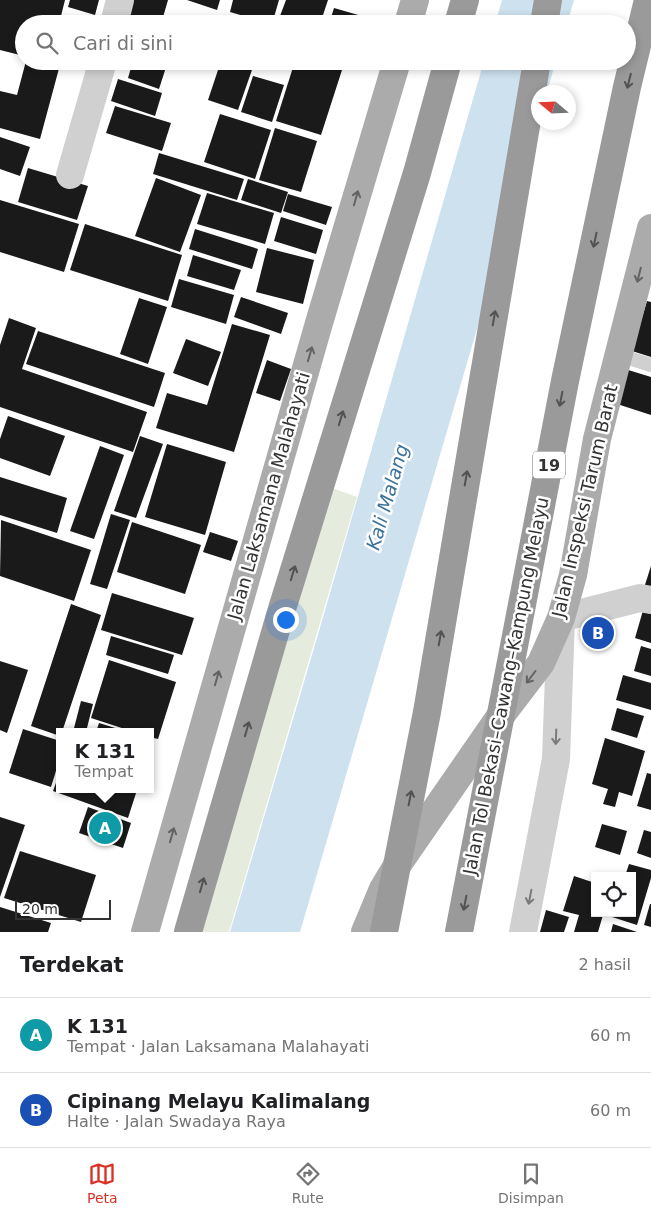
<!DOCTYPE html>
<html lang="id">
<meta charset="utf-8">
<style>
:root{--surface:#fff;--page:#f6f6f6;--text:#202124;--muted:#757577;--line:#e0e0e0;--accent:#d93025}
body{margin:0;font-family:"DejaVu Sans",sans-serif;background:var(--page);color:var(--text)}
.controls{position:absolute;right:15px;bottom:15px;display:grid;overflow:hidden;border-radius:0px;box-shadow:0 2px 8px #0003}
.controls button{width:45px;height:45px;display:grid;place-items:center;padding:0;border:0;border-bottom:1px solid var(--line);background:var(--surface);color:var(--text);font:25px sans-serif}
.compass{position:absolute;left:531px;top:85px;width:45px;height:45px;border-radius:50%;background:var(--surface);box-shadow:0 2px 8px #0003;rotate:289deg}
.scale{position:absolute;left:15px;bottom:12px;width:96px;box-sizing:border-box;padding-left:5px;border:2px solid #333;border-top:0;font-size:14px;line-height:18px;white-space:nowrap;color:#333;-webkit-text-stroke:4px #fff;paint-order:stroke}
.you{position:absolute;left:285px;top:619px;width:18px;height:18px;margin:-12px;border:4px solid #fff;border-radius:50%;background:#1a73e8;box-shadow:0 0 0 8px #1a73e833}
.badge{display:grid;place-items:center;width:32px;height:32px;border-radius:50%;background:var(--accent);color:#fff;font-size:16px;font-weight:700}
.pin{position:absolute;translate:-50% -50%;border:2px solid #fff;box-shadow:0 1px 5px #0006}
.popup{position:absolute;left:56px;top:728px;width:98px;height:65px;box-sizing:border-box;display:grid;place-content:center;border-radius:0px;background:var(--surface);filter:drop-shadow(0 1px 4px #0005);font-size:16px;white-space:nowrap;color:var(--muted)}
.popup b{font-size:19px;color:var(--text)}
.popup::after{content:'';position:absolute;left:50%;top:100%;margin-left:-10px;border:10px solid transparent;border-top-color:var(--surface)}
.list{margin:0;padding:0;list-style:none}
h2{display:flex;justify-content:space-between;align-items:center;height:65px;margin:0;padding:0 20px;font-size:21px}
h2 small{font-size:16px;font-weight:400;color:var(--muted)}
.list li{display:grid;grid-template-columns:32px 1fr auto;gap:15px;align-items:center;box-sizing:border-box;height:75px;padding:0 20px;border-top:1px solid var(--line)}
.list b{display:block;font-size:19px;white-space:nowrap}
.list p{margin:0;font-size:16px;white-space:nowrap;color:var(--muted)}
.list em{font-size:16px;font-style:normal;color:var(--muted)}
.icon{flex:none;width:28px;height:28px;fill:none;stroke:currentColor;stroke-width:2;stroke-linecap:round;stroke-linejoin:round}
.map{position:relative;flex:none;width:651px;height:932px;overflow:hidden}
.search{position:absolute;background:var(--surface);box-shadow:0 2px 8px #0003;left:15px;right:15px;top:15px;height:55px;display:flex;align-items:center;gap:12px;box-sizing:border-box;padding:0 18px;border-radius:28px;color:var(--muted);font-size:19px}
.sheet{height:215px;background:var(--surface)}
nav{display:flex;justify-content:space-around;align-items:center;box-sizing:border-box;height:70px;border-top:1px solid var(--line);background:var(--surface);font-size:14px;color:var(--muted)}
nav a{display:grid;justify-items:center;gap:2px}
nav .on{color:var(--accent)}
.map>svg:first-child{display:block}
</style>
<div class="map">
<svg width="651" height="932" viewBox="0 0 651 932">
<rect width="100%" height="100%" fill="#fff"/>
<polygon fill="#e5ecde" points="321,484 357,497 229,932 189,932"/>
<g fill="#cee1ef">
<polygon points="502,0 574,0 567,24 495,24"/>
<polygon points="484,61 556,61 547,92 538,92 538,121 300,932 230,932 317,638"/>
</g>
<g fill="#1a1a1a">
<polygon points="0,0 65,0 59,24 24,24 24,56 0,50"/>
<polygon points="70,0 99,0 95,15 68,7"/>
<polygon points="127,0 168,0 161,24 140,24 121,18"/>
<polygon points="187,0 220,0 217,10"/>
<polygon points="233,0 279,0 272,24 230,12"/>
<polygon points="286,0 328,0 320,24 277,24"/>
<polygon points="334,8 386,23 386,24 329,24"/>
<polygon points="231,16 253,23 253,24 229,24"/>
<polygon points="26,61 61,61 40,139 0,128 0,91 17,95"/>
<polygon points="133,61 168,61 159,89 128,78"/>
<polygon points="221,61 236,61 253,67 238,110 208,100"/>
<polygon points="295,61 315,61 342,70 321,135 276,121"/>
<polygon points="346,61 375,61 373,69"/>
<polygon points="253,76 284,85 272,122 241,112"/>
<polygon points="118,79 162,93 155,116 111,101"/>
<polygon points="115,106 171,123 162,151 106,133"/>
<polygon points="220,114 271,130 255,179 204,162"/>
<polygon points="275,128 317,141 301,192 259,180"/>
<polygon points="0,137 30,147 20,176 0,169"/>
<polygon points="159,153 244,179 237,200 153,174"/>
<polygon points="28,168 88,186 77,220 18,202"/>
<polygon points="156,178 201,195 180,252 135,236"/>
<polygon points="248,179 288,192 281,213 241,200"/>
<polygon points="207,193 274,213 265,244 197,224"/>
<polygon points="288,194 332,207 326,225 283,211"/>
<polygon points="0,200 79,224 64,272 0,252"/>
<polygon points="281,217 323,230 316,254 274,241"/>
<polygon points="85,224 182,255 168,301 70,270"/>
<polygon points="195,229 258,249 252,269 189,249"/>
<polygon points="267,248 314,260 303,304 256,292"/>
<polygon points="193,255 241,270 234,290 187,276"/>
<polygon points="179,279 234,295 226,324 171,307"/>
<polygon points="241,297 288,313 281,334 234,317"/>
<polygon points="139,298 167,307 148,364 120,354"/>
<polygon points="647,301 651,302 651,357 632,351"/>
<polygon points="9,318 36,328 22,369 147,412 133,452 0,407 0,345"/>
<polygon points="232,324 270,335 234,452 156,428 167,393 207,405"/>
<polygon points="38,331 165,373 154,407 26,364"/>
<polygon points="186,339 221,352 208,386 173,373"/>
<polygon points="267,360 291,369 280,401 256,393"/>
<polygon points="625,369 651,377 651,415 614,403"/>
<polygon points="8,416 65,436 50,476 0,458 0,439"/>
<polygon points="140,436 163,444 136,518 114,511"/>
<polygon points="167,444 226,462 205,535 145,517"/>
<polygon points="100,446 124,455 94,539 70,531"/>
<polygon points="0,477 67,498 57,533 0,515"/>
<polygon points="111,514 130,520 107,589 90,584"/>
<polygon points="1,520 91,550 74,601 0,576"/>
<polygon points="132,522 201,545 185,594 117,572"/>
<polygon points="210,532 238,541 231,561 203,552"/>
<polygon points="651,566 651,594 643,591"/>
<polygon points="112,593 194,618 182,655 101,630"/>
<polygon points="71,604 101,615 62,732 60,732 60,736 31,726"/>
<polygon points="644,607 651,609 651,643 635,638"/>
<polygon points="111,636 174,655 168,674 106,655"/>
<polygon points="641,646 651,649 651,676 634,671"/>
<polygon points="109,660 176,682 158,739 150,737 150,732 134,732 91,718"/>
<polygon points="0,661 28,670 7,733 0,730"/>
<polygon points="623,675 651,683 651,710 616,700"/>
<polygon points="81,701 93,704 86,732 73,732"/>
<polygon points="617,708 644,716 637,738 611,730"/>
<polygon points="99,723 125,731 125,732 96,732"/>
<polygon points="23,729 60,741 60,758 51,787 9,773"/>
<polygon points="605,738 645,751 632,796 619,792 615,807 603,804 608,789 592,784"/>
<polygon points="60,772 60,789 134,789 137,790 128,818 53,791"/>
<polygon points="647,773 651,774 651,810 637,806"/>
<polygon points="88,807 131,823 123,848 79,833"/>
<polygon points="0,817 25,825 0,897"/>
<polygon points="602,824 627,831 620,855 595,847"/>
<polygon points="644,830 651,832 651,858 637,853"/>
<polygon points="20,851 96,875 81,922 4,898"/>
<polygon points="629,864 651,870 651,878 637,925 612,917 614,913 632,913 632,876 625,876"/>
<polygon points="574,876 595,883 595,913 603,915 598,932 574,932 579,915 563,911"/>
<polygon points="650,904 651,904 651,927 644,925"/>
<polygon points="0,907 51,923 48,932 0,932"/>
<polygon points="546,910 569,917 564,932 540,932"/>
<polygon points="613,924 637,932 611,932"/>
</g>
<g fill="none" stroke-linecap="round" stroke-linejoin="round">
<polyline stroke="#d0d0d0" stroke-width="14" points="619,355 651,365"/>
<g stroke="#d0d0d0" stroke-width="28">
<polyline points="114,24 120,0"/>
<polyline points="70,175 103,61"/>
<polyline points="523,932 556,759 561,618 640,598 651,600"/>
</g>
<g stroke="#ababab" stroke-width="28">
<polyline points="408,24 415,0"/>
<polyline points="145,932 319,323 397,61"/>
<polyline points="365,932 383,889 398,864 499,718 541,663 561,618 573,575 597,439 651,228"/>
</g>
<g stroke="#9a9a9a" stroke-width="28">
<polyline points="458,24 465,0"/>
<polyline points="544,24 548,0"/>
<polyline points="188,932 282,609 417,173 448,61"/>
</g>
<g stroke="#9a9a9a" stroke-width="28">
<polyline points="384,932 427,712 537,61"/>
<polyline points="459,932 565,381 627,87 648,0"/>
</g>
</g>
<defs><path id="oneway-shaft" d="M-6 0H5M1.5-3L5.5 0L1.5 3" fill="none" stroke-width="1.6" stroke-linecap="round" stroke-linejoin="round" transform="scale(1.25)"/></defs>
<g stroke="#525252">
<use href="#oneway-shaft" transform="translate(629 81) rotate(104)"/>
<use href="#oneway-shaft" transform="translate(595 240) rotate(102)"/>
<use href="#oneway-shaft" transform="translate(494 318) rotate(-80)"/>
<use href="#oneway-shaft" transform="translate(561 399) rotate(101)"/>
<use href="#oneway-shaft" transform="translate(341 418) rotate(-73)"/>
<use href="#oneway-shaft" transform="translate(466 478) rotate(-80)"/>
<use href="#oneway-shaft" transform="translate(293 573) rotate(-73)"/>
<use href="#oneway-shaft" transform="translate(440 638) rotate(-80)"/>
<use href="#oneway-shaft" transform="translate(247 729) rotate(-74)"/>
<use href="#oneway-shaft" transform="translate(410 798) rotate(-79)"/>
<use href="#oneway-shaft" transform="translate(202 885) rotate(-74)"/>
<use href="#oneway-shaft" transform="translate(465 903) rotate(101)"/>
</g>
<g stroke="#636363">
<use href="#oneway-shaft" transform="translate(356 198) rotate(-74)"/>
<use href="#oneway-shaft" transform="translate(639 275) rotate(104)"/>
<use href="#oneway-shaft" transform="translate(310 354) rotate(-74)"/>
<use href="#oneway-shaft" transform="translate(531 677) rotate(127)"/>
<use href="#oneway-shaft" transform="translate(217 678) rotate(-74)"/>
<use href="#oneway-shaft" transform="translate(172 835) rotate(-74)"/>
</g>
<g stroke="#7a7a7a">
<use href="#oneway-shaft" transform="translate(556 737) rotate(92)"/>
<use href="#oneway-shaft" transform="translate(530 897) rotate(101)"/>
</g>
<g text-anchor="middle" stroke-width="5" stroke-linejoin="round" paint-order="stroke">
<rect fill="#fff" stroke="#707070" stroke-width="1" x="533" y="451.5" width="32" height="27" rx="4"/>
<g font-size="16" font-weight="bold" fill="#333">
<text x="549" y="471">19</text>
</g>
<g font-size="18" fill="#333" stroke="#fff">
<text transform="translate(269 496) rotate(-74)" y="6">Jalan Laksamana Malahayati</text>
<text transform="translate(585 501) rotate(-77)" y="6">Jalan Inspeksi Tarum Barat</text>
<text transform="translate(506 686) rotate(-79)" y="6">Jalan Tol Bekasi–Cawang–Kampung Melayu</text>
</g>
<g font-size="19" font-style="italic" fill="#3c739a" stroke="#fff">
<text transform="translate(387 497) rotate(-74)" y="7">Kali Malang</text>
</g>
</g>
</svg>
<div class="controls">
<button><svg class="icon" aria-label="locate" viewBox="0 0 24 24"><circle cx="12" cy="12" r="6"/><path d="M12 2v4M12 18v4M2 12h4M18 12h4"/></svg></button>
</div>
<svg class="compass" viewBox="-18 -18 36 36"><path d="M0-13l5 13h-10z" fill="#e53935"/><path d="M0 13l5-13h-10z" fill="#757577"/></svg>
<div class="scale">20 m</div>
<div class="you"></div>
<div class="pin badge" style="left:105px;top:828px;background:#0f9aa8">A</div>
<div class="popup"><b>K 131</b>Tempat</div>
<div class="pin badge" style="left:598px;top:633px;background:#1a4fb4">B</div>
<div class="search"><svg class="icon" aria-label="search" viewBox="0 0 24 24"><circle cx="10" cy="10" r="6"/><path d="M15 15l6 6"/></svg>Cari di sini</div>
</div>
<section class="sheet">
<h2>Terdekat<small>2 hasil</small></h2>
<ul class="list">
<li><span class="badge" style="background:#0f9aa8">A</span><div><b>K 131</b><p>Tempat · Jalan Laksamana Malahayati</p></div><em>60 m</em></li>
<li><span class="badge" style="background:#1a4fb4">B</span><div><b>Cipinang Melayu Kalimalang</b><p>Halte · Jalan Swadaya Raya</p></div><em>60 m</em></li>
</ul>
</section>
<nav>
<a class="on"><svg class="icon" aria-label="map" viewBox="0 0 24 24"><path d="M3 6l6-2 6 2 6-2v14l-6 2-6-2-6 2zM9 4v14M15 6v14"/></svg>Peta</a>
<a><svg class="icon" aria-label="directions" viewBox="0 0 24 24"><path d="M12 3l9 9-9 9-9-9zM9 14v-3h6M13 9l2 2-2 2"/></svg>Rute</a>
<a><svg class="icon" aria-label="saved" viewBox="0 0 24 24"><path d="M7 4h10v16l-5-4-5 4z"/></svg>Disimpan</a>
</nav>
